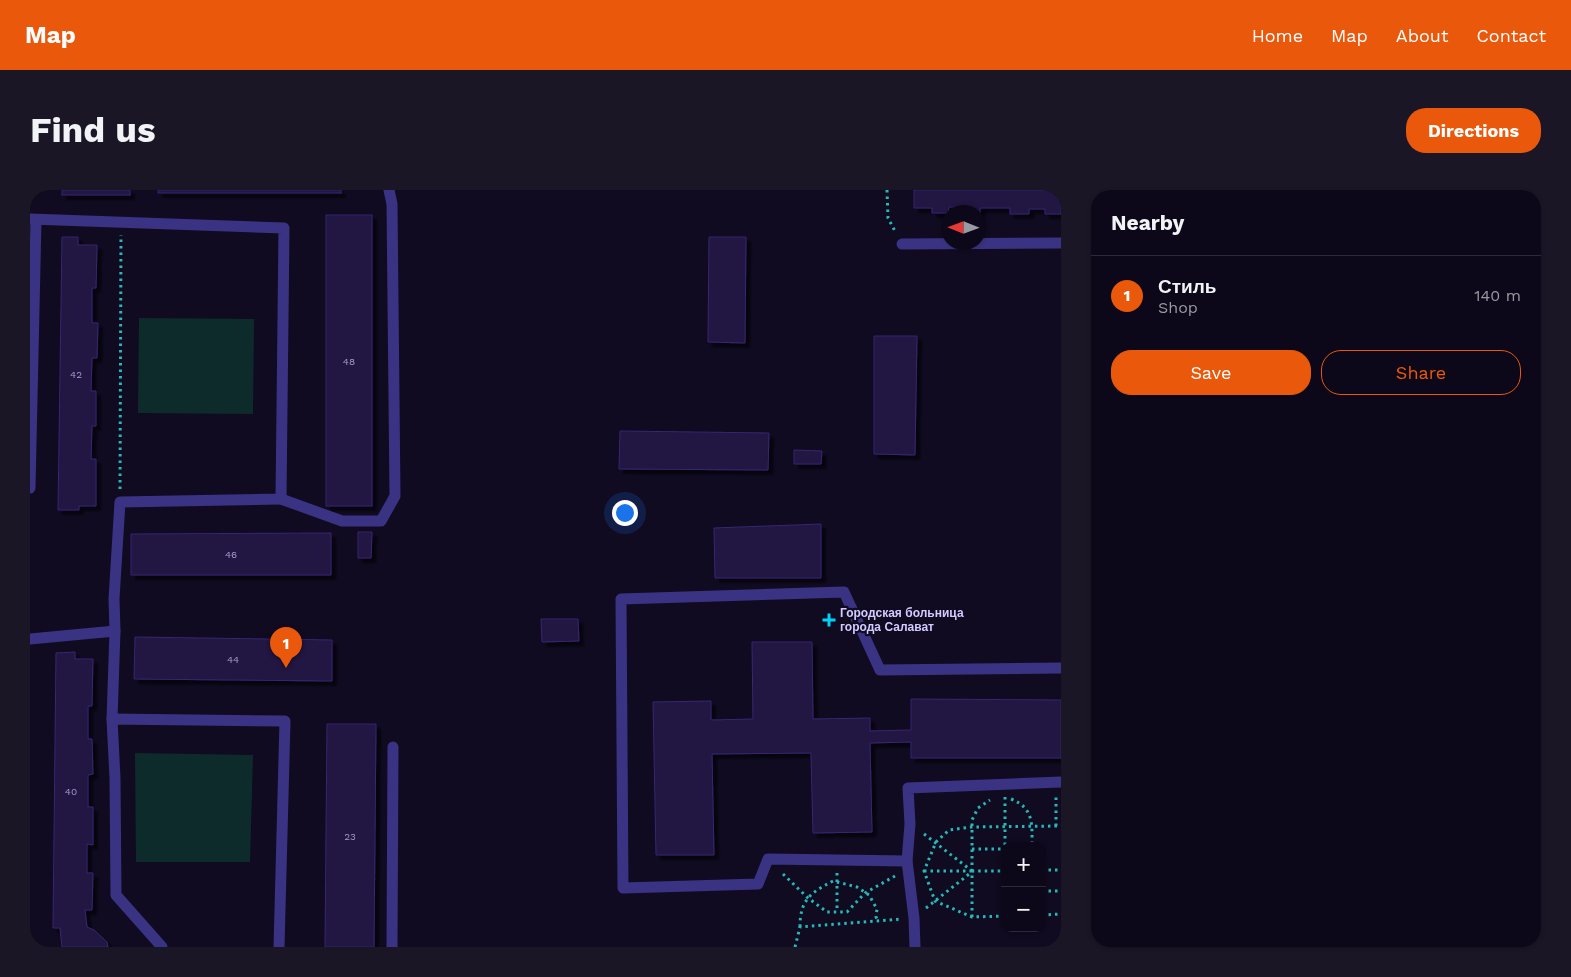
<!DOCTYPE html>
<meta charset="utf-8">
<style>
:root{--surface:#0c0819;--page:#1a1626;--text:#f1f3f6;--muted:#9a9aa2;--line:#2c2938;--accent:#ea580c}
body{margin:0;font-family:"Work Sans",sans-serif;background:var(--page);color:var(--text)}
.controls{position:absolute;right:15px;bottom:15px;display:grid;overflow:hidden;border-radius:10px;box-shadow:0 1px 4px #0004}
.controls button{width:45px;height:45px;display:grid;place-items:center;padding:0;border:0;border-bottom:1px solid var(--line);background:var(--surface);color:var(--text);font:25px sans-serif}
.compass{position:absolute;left:911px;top:15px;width:45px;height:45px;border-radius:50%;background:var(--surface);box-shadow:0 1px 4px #0004;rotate:271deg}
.you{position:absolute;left:594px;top:322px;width:18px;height:18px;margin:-12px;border:4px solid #fff;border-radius:50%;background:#1a73e8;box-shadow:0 0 0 8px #1a73e833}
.badge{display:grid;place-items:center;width:32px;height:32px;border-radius:50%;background:var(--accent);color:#fff;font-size:16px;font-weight:700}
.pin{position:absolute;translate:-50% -41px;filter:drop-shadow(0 1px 2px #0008)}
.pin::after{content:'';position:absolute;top:26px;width:18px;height:15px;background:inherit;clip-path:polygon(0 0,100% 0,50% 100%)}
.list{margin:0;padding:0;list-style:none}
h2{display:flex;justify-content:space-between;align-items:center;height:65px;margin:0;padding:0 20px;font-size:21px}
h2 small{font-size:16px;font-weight:400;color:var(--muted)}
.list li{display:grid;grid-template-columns:32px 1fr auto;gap:15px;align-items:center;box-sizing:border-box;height:80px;padding:0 20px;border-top:1px solid var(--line)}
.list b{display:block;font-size:19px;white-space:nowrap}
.list p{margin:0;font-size:16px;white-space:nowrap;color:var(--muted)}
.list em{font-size:16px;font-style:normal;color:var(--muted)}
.actions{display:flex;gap:10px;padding:15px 20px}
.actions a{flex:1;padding:11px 0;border:1px solid var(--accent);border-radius:20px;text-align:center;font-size:18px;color:var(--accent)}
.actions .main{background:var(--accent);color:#fff}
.map{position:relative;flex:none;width:1031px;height:757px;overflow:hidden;border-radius:20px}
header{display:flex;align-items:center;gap:30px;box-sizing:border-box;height:70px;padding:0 25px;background:var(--accent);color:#fff}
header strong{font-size:24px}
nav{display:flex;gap:28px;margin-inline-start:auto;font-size:18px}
.intro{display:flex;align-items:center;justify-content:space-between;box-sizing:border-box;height:120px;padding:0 30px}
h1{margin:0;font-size:35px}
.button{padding:12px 22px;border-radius:20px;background:var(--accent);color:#fff;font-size:18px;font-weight:700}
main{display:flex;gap:30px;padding:0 30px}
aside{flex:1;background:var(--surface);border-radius:20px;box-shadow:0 1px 4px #0004}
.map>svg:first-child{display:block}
</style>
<header>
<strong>Map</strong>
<nav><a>Home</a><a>Map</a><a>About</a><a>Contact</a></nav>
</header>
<div class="intro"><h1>Find us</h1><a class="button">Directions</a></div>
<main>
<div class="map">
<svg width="1031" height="757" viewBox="0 0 1031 757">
<defs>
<filter id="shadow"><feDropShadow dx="4.5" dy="4.5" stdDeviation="1" flood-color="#0009"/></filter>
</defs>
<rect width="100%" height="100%" fill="#100b21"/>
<g fill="#0e2b2b">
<polygon points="109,128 224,129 223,224 108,223"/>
<polygon points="105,563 223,565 220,672 106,672"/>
</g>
<g fill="#211643" stroke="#392671" filter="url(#shadow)">
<rect x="32" y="0" width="68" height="5"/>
<rect x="128" y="0" width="183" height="3"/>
<polygon points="884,0 1031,0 1031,24 1015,24 1015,19 999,19 999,24 980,24 980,18 950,18 950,23 948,23 937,22 937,17 919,17 918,23 902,23 902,18 884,18"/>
<rect x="296" y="25" width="46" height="291"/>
<polygon points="32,47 48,47 48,55 67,55 66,98 62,98 62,133 68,133 67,168 62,168 61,201 66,201 66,236 62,236 61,269 66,269 66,316 49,316 49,320 28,320"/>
<polygon points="679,47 716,47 715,153 678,152"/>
<polygon points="844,146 887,146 885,265 844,264"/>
<polygon points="590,241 739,243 738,280 589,279"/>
<polygon points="764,260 792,261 791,274 764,274"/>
<polygon points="791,334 791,388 685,388 684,338"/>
<polygon points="328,342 342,342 341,368 328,368"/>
<polygon points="301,343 301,385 101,385 101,344"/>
<polygon points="511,429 548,429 549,451 512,452"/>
<polygon points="105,447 302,450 302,491 104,489"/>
<polygon points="722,452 782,452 783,529 840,528 840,541 881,540 881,509 1031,510 1031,568 881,568 881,552 840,553 842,642 783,643 781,563 682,564 684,665 626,665 623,512 681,511 681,530 723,529"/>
<polygon points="45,462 45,469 63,469 62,516 58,516 58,549 62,549 63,584 58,585 58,617 63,617 63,655 57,654 57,683 63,683 62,720 55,720 57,737 64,740 77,752 78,757 32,757 30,738 23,738 26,463"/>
<polygon points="297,534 346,534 344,757 295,757"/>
</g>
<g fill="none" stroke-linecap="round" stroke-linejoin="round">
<g stroke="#25b9b7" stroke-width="3" stroke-dasharray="2.5 4" stroke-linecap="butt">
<polyline points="857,0 858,28 866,43"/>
<polyline points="90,299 91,45"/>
<polyline points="975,607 975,656"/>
<path d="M 981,609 C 1004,618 1002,634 1002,656"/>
<polyline points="1026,636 1026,607"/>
<polyline points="894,644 942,681"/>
<polyline points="942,659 975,659"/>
<polyline points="1012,680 1031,680"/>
<polyline points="894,681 942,681"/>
<polyline points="807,683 807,722"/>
<polyline points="753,684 778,708 797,722 817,722 835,703 865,686"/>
<polyline points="1012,701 1031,701"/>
<polyline points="896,718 943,681 975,681"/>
<polyline points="1012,725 1031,724"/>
<polyline points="975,726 942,727 905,711 894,681 906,652 919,640 941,637 1031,636"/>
<polyline points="942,727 942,630 948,618 960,610"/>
<path d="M 770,737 C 770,710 780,703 803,691 L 827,697 L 839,705 L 847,719 L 846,727 L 848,731"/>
<polyline points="765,757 770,737 871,729"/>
</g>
<g stroke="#3a3383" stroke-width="11">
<polyline points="0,29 254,38 251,309 90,312 84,409 85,441 82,529"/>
<polyline points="872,54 1031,53"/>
<polyline points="0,298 6,30"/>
<polyline points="251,309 312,331 351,331 365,306 362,14 359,0"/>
<polyline points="0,449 85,441"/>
<polyline points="877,671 738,669 728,694 593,698 591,409 814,402 850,480 1031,478"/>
<polyline points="132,757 86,705 85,588 82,529 255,531 249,757"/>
<polyline points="362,757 363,557"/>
<polyline points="885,757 884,728 877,671 880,634 878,598 1031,592"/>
</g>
</g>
<path fill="#00d2f6" stroke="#100b21" stroke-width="2" d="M796.5 422.5h5v5h5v5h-5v5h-5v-5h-5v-5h5z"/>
<g text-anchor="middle" stroke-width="4.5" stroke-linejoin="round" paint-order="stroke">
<g font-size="10" fill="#a69ed0">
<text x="319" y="175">48</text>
<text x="46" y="188">42</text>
<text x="201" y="368">46</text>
<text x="203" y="473">44</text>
<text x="41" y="605">40</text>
<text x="320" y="650">23</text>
</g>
<g font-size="12" font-weight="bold" fill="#d3cbff" stroke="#100b21" text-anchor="start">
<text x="810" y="427">Городская больница<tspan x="810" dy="14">города Салават</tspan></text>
</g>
</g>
</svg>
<div class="controls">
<button>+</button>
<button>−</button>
</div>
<svg class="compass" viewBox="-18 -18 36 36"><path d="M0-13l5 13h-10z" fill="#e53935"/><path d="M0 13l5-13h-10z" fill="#9a9aa2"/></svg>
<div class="you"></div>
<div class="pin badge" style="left:256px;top:478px">1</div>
</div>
<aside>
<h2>Nearby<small></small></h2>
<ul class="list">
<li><span class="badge">1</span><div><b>Стиль</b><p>Shop</p></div><em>140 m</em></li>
</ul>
<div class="actions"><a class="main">Save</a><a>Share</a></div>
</aside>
</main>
